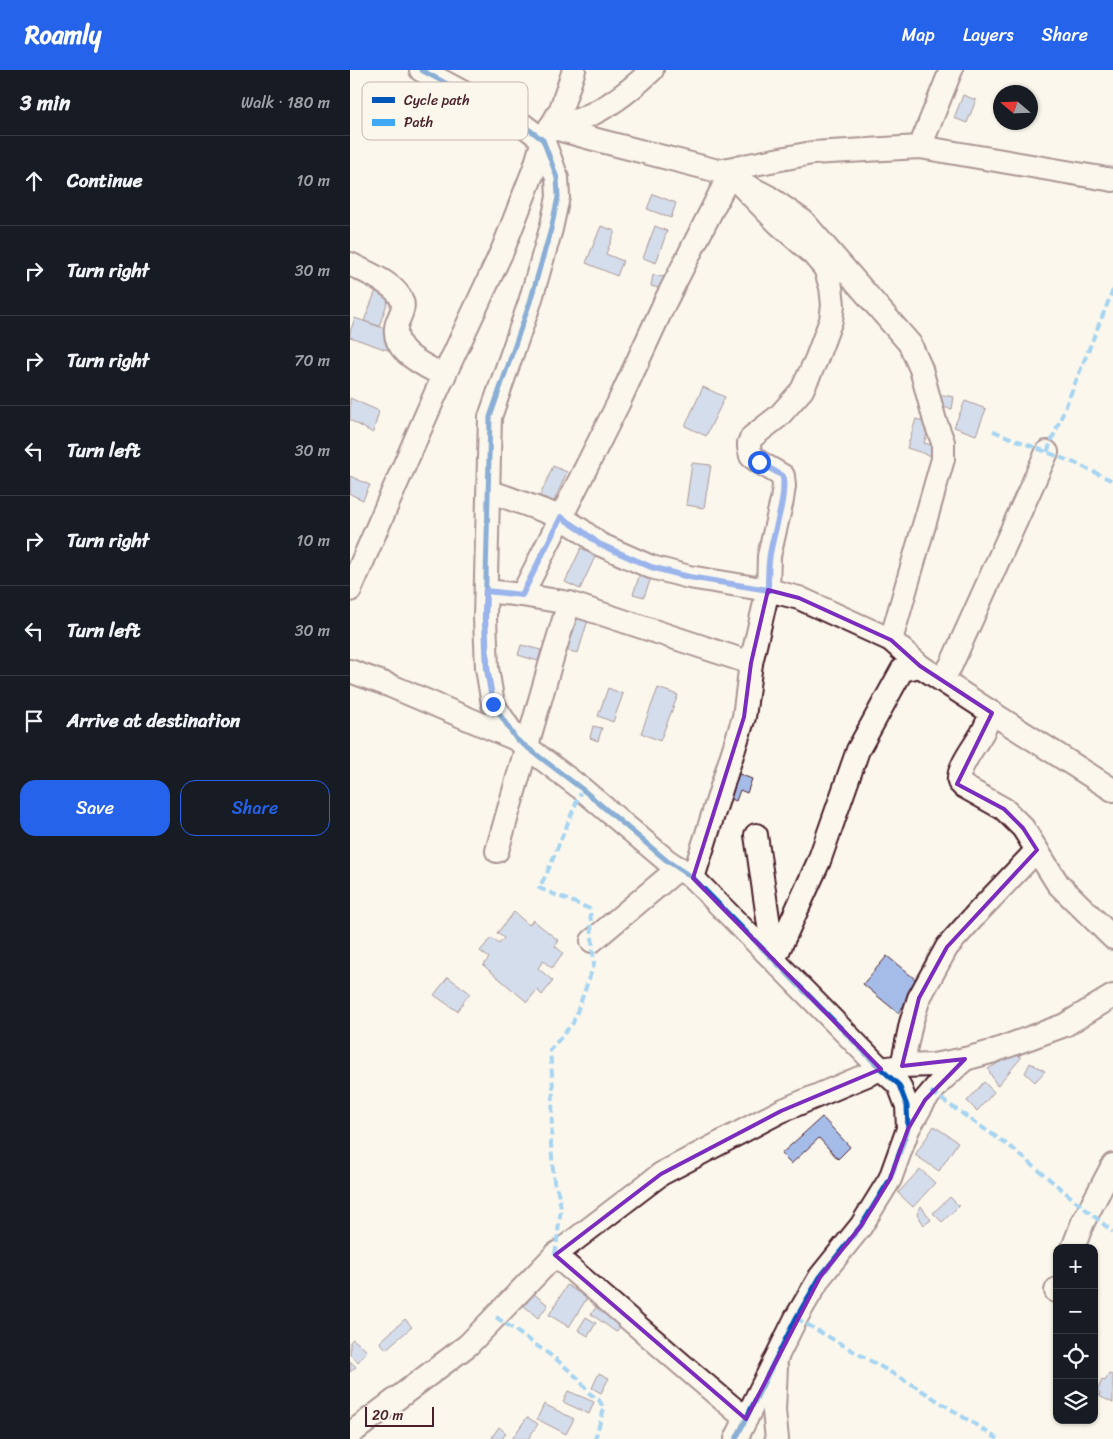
<!DOCTYPE html>
<meta charset="utf-8">
<style>
:root{--surface:#171b24;--page:#242831;--text:#f1f3f6;--muted:#9ea1a6;--line:#363941;--accent:#2563eb}
body{margin:0;font-family:Sriracha,sans-serif;background:var(--page);color:var(--text)}
.controls{position:absolute;right:15px;bottom:15px;display:grid;overflow:hidden;border-radius:10px;box-shadow:0 1px 4px #0004}
.controls button{width:45px;height:45px;display:grid;place-items:center;padding:0;border:0;border-bottom:1px solid var(--line);background:var(--surface);color:var(--text);font:25px sans-serif}
.compass{position:absolute;left:643px;top:15px;width:45px;height:45px;border-radius:50%;background:var(--surface);box-shadow:0 1px 4px #0004;rotate:289deg}
.scale{position:absolute;left:15px;bottom:12px;width:69px;box-sizing:border-box;padding-left:5px;border:2px solid #4a1f2b;border-top:0;font-size:14px;line-height:18px;white-space:nowrap;color:#4a1f2b;-webkit-text-stroke:4px #fbf7ec;paint-order:stroke}
.stop{position:absolute;width:15px;height:15px;margin:-11px;border:4px solid #2563eb;border-radius:50%;background:#fff}
.stop.end{background:#2563eb;border-color:#fff;box-shadow:0 1px 5px #0008}
.list{margin:0;padding:0;list-style:none}
h2{display:flex;justify-content:space-between;align-items:center;height:65px;margin:0;padding:0 20px;font-size:21px}
h2 small{font-size:16px;font-weight:400;color:var(--muted)}
.list li{display:grid;grid-template-columns:32px 1fr auto;gap:15px;align-items:center;box-sizing:border-box;height:90px;padding:0 20px;border-top:1px solid var(--line)}
.list b{display:block;font-size:19px;white-space:nowrap}
.list em{font-size:16px;font-style:normal;color:var(--muted)}
.actions{display:flex;gap:10px;padding:15px 20px}
.actions a{flex:1;padding:11px 0;border:1px solid var(--accent);border-radius:15px;text-align:center;font-size:18px;color:var(--accent)}
.actions .main{background:var(--accent);color:#fff}
.icon{flex:none;width:28px;height:28px;fill:none;stroke:currentColor;stroke-width:2;stroke-linecap:round;stroke-linejoin:round}
.map{position:relative;flex:none;width:763px;height:1369px;overflow:hidden}
header{display:flex;align-items:center;gap:30px;box-sizing:border-box;height:70px;padding:0 25px;background:var(--accent);color:#fff}
header strong{font-size:24px}
nav{display:flex;gap:28px;margin-inline-start:auto;font-size:18px}
main{display:flex}
aside{flex:1;background:var(--surface)}
.map>svg:first-child{display:block}
</style>
<header>
<strong>Roamly</strong>
<nav><a>Map</a><a>Layers</a><a>Share</a></nav>
</header>
<main>
<aside>
<h2>3 min<small>Walk · 180 m</small></h2>
<ul class="list">
<li><svg class="icon" aria-label="ahead" viewBox="0 0 24 24"><path d="M12 20V5M6 11l6-6 6 6"/></svg><div><b>Continue</b></div><em>10 m</em></li>
<li><svg class="icon" aria-label="right" viewBox="0 0 24 24"><path d="M7 20v-9h11M14 6l5 5-5 5"/></svg><div><b>Turn right</b></div><em>30 m</em></li>
<li><svg class="icon" aria-label="right" viewBox="0 0 24 24"><path d="M7 20v-9h11M14 6l5 5-5 5"/></svg><div><b>Turn right</b></div><em>70 m</em></li>
<li><svg class="icon" aria-label="left" viewBox="0 0 24 24"><path d="M17 20v-9H6M10 6l-5 5 5 5"/></svg><div><b>Turn left</b></div><em>30 m</em></li>
<li><svg class="icon" aria-label="right" viewBox="0 0 24 24"><path d="M7 20v-9h11M14 6l5 5-5 5"/></svg><div><b>Turn right</b></div><em>10 m</em></li>
<li><svg class="icon" aria-label="left" viewBox="0 0 24 24"><path d="M17 20v-9H6M10 6l-5 5 5 5"/></svg><div><b>Turn left</b></div><em>30 m</em></li>
<li><svg class="icon" aria-label="arrive" viewBox="0 0 24 24"><path d="M6 21V4h12l-3 4 3 4H6"/></svg><div><b>Arrive at destination</b></div></li>
</ul>
<div class="actions"><a class="main">Save</a><a>Share</a></div>
</aside>
<div class="map">
<svg width="763" height="1369" viewBox="0 0 763 1369">
<rect width="100%" height="100%" fill="#fbf7ec"/>
<filter id="ink" filterUnits="userSpaceOnUse"><feTurbulence type="fractalNoise" baseFrequency=".02" numOctaves="2"/><feDisplacementMap in="SourceGraphic" scale="10" xChannelSelector="R" yChannelSelector="G"/><feConvolveMatrix kernelMatrix="1 2 1 2 8 2 1 2 1" color-interpolation-filters="sRGB"/></filter>
<g filter="url(#ink)">
<g fill="#a5bce9" stroke="#4a1f2b">
<polygon points="613,25 626,30 617,53 604,48"/>
<polygon points="303,124 326,133 321,148 297,139"/>
<polygon points="251,156 265,161 256,184 273,191 267,206 236,193"/>
<polygon points="305,156 317,161 306,193 293,188"/>
<polygon points="303,205 314,207 312,219 301,216"/>
<polygon points="28,215 42,220 29,256 14,251"/>
<polygon points="5,248 44,262 37,280 0,267 0,262"/>
<polygon points="353,317 375,327 356,366 335,356"/>
<polygon points="588,324 604,327 602,339 586,336"/>
<polygon points="0,328 29,341 23,363 0,350"/>
<polygon points="615,331 636,339 626,365 604,357"/>
<polygon points="566,349 580,354 574,373 586,376 588,388 557,378"/>
<polygon points="342,393 361,395 354,438 336,435"/>
<polygon points="203,396 217,402 203,434 189,428"/>
<polygon points="0,406 20,415 13,430 0,424"/>
<polygon points="231,478 246,485 230,519 215,512"/>
<polygon points="290,504 301,508 294,527 283,524"/>
<polygon points="226,546 238,550 228,583 215,580"/>
<polygon points="171,575 191,580 188,591 168,585"/>
<polygon points="258,618 273,624 263,652 248,646"/>
<polygon points="308,618 328,625 310,671 291,663"/>
<polygon points="243,656 252,658 248,671 240,668"/>
<polygon points="384,702 402,709 397,723 390,720 386,731 375,726"/>
<polygon points="164,842 179,855 183,850 209,871 205,876 213,883 202,898 193,891 188,898 203,911 192,925 187,920 177,932 133,895 139,888 130,881 141,868 149,874 154,868 147,863"/>
<polygon points="537,886 571,914 548,943 513,914"/>
<polygon points="98,907 120,923 107,941 84,925"/>
<polygon points="667,981 671,988 647,1016 638,999"/>
<polygon points="680,993 695,1001 685,1012 675,1003"/>
<polygon points="634,1012 644,1022 627,1041 617,1031"/>
<polygon points="472,1047 500,1077 488,1089 469,1068 441,1094 431,1084"/>
<polygon points="584,1056 608,1072 589,1101 565,1085"/>
<polygon points="570,1099 585,1113 563,1137 548,1123"/>
<polygon points="600,1127 609,1136 592,1152 583,1143"/>
<polygon points="571,1136 581,1150 574,1155 567,1144"/>
<polygon points="217,1215 237,1228 219,1257 199,1245"/>
<polygon points="184,1224 198,1235 188,1248 174,1236"/>
<polygon points="248,1235 273,1253 266,1262 241,1244"/>
<polygon points="236,1247 246,1253 238,1266 228,1260"/>
<polygon points="55,1249 62,1257 36,1279 30,1272"/>
<polygon points="3,1269 17,1281 8,1292 0,1285 0,1272"/>
<polygon points="0,1291 6,1297 0,1302"/>
<polygon points="249,1303 259,1308 251,1323 242,1318"/>
<polygon points="759,1304 763,1305 763,1333 749,1326 750,1323 747,1321 752,1310 755,1311"/>
<polygon points="218,1321 244,1332 239,1344 213,1332"/>
<polygon points="194,1334 224,1349 216,1364 187,1349"/>
<polygon points="177,1347 188,1354 178,1369 162,1369"/>
<polygon points="149,1357 156,1363 152,1369 145,1369 142,1367"/>
</g>
<g fill="none" stroke-linecap="round" stroke-linejoin="round">
<g stroke="#4a1f2b" stroke-width="26">
<g id="minor">
<polyline points="71,0 169,52 193,70 201,91 207,108 208,127 201,159 180,232 140,347 135,548 137,598 143,634 166,669 232,719 316,790 343,808 531,999 549,1015 557,1036 558,1059 540,1109 511,1156 470,1207 446,1248 386,1369"/>
<polyline points="200,57 251,71 368,101 417,126 453,151 560,274 571,299 585,351 593,372 593,389 541,570"/>
<path d="M 201,57 C 212,54 224,52 235,47 C 260,37 283,18 302,0"/>
<polyline points="570,77 601,0"/>
<polyline points="368,101 462,83 570,77 763,110"/>
<path d="M 0,194 C 15,202 47,214 52,231 C 55,238 49,247 47,253 C 39,281 74,295 94,306"/>
<polyline points="139,421 211,447 231,460 249,474 301,497 339,507 418,520 449,528 541,570 570,596 642,643 763,720"/>
<polyline points="0,520 85,325 153,179 185,97 193,70 211,39 224,0"/>
<polyline points="136,521 172,525 219,533 401,593"/>
<polyline points="172,525 268,334 315,232 379,106"/>
<polyline points="0,601 41,616 166,669"/>
<polyline points="592,610 601,595 697,382"/>
<path d="M 642,643 C 638,650 635,658 631,665 C 624,677 607,698 609,712 L 613,716 L 654,739 L 673,758 L 708,814 L 763,868"/>
<polyline points="406,765 424,890"/>
<polyline points="147,781 200,595 219,533"/>
<polyline points="343,808 394,647 401,593 418,520 419,486 432,430 434,416 433,406 409,392 401,386 399,377 399,373 402,367 429,346 452,320 466,290 481,250 483,235 481,217 475,198 463,184 428,153 387,111"/>
<polyline points="242,871 329,798"/>
<polyline points="424,890 469,791 508,680 552,600 570,596"/>
<polyline points="552,996 561,953 569,928 597,877 629,841 687,780"/>
<polyline points="558,1059 575,1030 591,1011 615,989"/>
<polyline points="723,1178 733,1152 763,1095"/>
<polyline points="205,1185 344,1305 396,1349"/>
<polyline points="706,1221 707,1219"/>
<polyline points="426,1296 424,1341 427,1369"/>
<polyline points="0,1364 118,1275 205,1185 311,1104 431,1041 531,999 552,996 583,995 615,989 641,982 715,955 763,926"/>
</g>
</g>
<use href="#minor" stroke="#fbf7ec" stroke-width="22"/>
<g stroke="#3fa9f5" stroke-width="4" stroke-dasharray="8 4" stroke-linecap="butt">
<polyline points="643,361 727,394 763,411"/>
<polyline points="697,382 763,220"/>
<polyline points="581,1022 662,1078 763,1162"/>
<polyline points="205,1185 211,1138 208,1122 204,1112 201,1074 203,1017 200,980 223,953 244,895 240,839 189,818 197,803 232,719"/>
<polyline points="146,1247 206,1289 229,1309 239,1323 249,1330 254,1339 245,1369"/>
<polyline points="446,1248 566,1317 648,1369"/>
</g>
<g stroke="#fbf7ec" stroke-width="8">
<polyline id="cycleway" points="71,0 169,52 193,70 201,91 207,108 208,127 201,159 180,232 140,347 135,548 137,598 143,634 166,669 232,719 316,790 343,808 531,999 549,1015 557,1036 558,1059 540,1109 511,1156 470,1207 446,1248 386,1369"/>
</g>
<use href="#cycleway" stroke="#0057b8" stroke-width="5"/>
</g>
</g>
<g fill="none" stroke-linecap="round" stroke-linejoin="round" filter="url(#ink)">
<path stroke="#2563eb" stroke-width="6" d="M 143,634 L 137,598 L 135,548 L 136,521 L 172,525 L 211,447 L 231,460 L 249,474 L 301,497 L 339,507 L 418,520 C 418,508 418,495 420,484 C 424,459 436,432 433,406 L 409,392"/>
</g>
<path d="M0 0H763V1369H0ZM 418,520 L 449,528 L 541,570 L 570,596 L 642,643 L 607,714 L 654,739 L 673,758 L 687,780 L 597,877 L 569,928 L 552,996 L 615,989 L 575,1030 L 558,1059 L 540,1109 L 511,1156 L 470,1207 L 396,1349 L 205,1185 L 311,1104 L 431,1041 L 531,999 L 343,808 L 394,647 L 401,593 Z" fill="#fbf7ec" fill-opacity=".55" fill-rule="evenodd"/>
<path fill="none" stroke="#7b2cbf" stroke-width="4" stroke-linejoin="round" d="M 418,520 L 449,528 L 541,570 L 570,596 L 642,643 L 607,714 L 654,739 L 673,758 L 687,780 L 597,877 L 569,928 L 552,996 L 615,989 L 575,1030 L 558,1059 L 540,1109 L 511,1156 L 470,1207 L 396,1349 L 205,1185 L 311,1104 L 431,1041 L 531,999 L 343,808 L 394,647 L 401,593 Z"/>
<rect x="12" y="12" width="166" height="58" rx="8" fill="#fbf7ec" stroke="#c6b6b2" stroke-width="1"/>
<rect x="22" y="27" width="23" height="6" fill="#0057b8"/>
<rect x="22" y="49" width="23" height="7" fill="#3fa9f5"/>
<g font-size="14" fill="#4a1f2b">
<text x="54" y="35">Cycle path</text>
<text x="54" y="57">Path</text>
</g>
</svg>
<div class="controls">
<button>+</button>
<button>−</button>
<button><svg class="icon" aria-label="locate" viewBox="0 0 24 24"><circle cx="12" cy="12" r="6"/><path d="M12 2v4M12 18v4M2 12h4M18 12h4"/></svg></button>
<button><svg class="icon" aria-label="layers" viewBox="0 0 24 24"><path d="M12 4l9 5-9 5-9-5zM3 14l9 5 9-5"/></svg></button>
</div>
<svg class="compass" viewBox="-18 -18 36 36"><path d="M0-13l5 13h-10z" fill="#e53935"/><path d="M0 13l5-13h-10z" fill="#9ea1a6"/></svg>
<div class="scale">20 m</div>
<div class="stop" style="left:409px;top:392px"></div>
<div class="stop end" style="left:143px;top:634px"></div>
</div>
</main>
